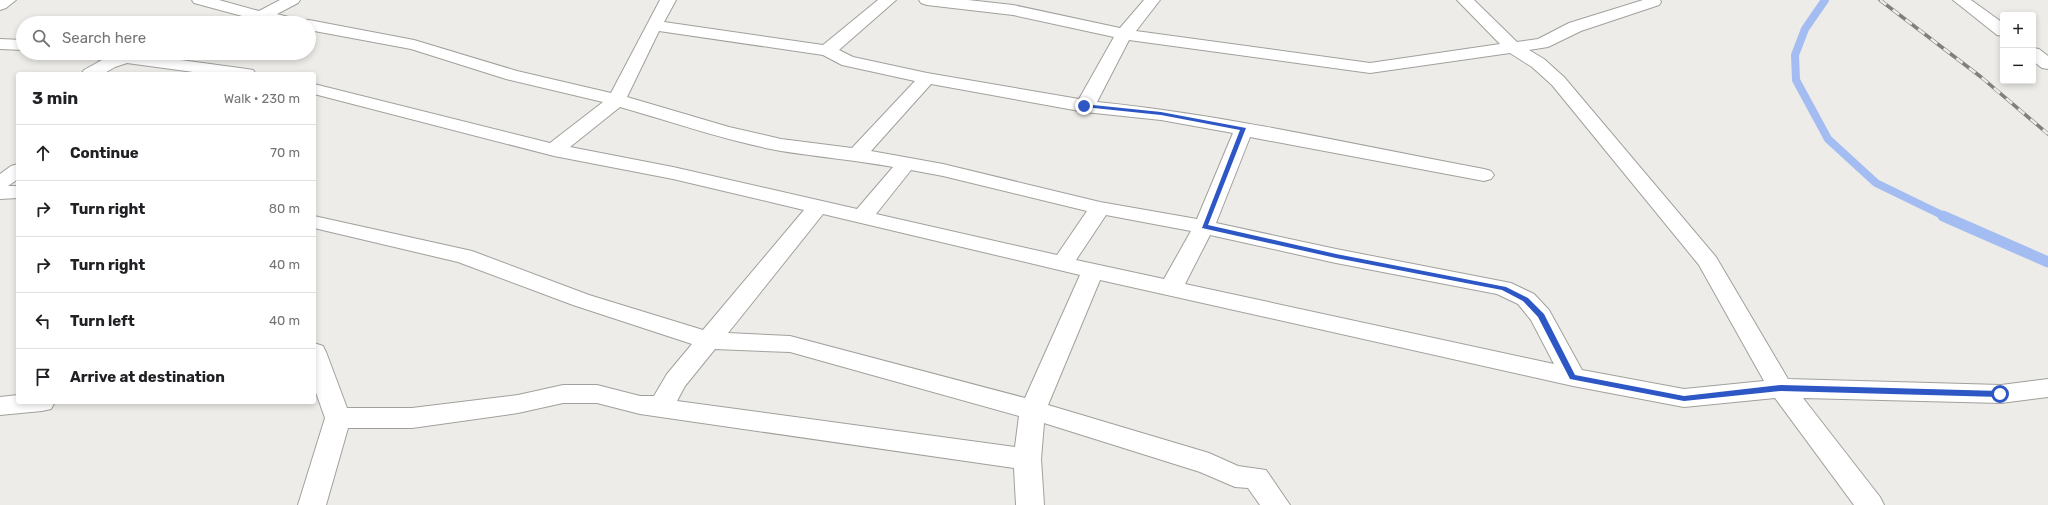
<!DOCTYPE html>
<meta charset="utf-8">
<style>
:root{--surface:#fff;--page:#f6f6f6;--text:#202124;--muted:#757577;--line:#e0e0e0}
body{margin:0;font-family:Rubik,sans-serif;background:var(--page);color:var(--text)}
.controls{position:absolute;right:12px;top:12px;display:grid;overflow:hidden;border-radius:4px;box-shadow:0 2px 6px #0003}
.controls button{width:36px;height:36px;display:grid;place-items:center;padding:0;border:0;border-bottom:1px solid var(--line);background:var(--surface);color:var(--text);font:20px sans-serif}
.stop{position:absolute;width:12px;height:12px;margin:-9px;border:3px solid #2e57c6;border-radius:50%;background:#fff}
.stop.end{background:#2e57c6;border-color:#fff;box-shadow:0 1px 4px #0008}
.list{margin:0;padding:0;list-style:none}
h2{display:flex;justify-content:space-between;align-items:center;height:52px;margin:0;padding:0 16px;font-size:17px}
h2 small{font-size:13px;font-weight:400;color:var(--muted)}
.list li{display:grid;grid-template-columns:26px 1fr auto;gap:12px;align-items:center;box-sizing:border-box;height:56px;padding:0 16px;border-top:1px solid var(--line)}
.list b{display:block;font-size:15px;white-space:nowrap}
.list em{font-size:13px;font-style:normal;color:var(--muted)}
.icon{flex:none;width:22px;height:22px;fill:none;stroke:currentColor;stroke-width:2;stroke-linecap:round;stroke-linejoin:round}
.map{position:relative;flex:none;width:2048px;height:505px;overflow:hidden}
.search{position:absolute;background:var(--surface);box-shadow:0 2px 6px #0003;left:16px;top:16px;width:300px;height:44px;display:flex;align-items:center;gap:10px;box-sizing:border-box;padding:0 14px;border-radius:22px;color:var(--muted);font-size:15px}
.panel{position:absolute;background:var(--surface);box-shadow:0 2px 6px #0003;left:16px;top:72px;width:300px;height:332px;border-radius:4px}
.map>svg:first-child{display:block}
</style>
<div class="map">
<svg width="2048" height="505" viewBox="0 0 2048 505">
<rect width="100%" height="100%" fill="#edece8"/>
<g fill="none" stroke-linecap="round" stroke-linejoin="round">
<polyline stroke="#a3bcf2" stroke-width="8" points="1825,0 1805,29 1795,55 1796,80 1828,139 1876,183 1946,217"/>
<polyline stroke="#a3bcf2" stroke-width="11" points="1943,216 2048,262"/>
<g stroke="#a1a09c" stroke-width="2">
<g id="minor">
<polygon points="0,0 16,0 6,8 0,10"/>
<path d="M 192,0 L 219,0 L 259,11 L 280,0 L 300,0 L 298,3 L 277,14 L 304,21 L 309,20 L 414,40 L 517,71 L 611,93 L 660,0 L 676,0 L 664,22 L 823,45 L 878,0 L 896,0 L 839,50 L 853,57 L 927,73 L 1079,99 L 1114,37 L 1013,15 L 927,5 L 921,3 L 919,0 L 968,0 L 1013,5 L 1120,28 L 1144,0 L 1160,0 L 1136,31 L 1370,63 L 1500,44 L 1457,0 L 1474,0 L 1517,42 L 1538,39 L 1569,23 L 1643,0 L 1660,0 L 1661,2 L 1659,5 L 1581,31 L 1548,47 L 1529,50 L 1544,59 L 1564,77 L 1716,257 L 1788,379 L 2001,385 L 2048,379 L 2048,397 L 2001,403 L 1803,398 L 1880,497 L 1884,505 L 1854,505 L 1775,398 L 1684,407 L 1573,386 L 1100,280 L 1048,405 L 1209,453 L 1238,466 L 1266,470 L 1290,505 L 1260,505 L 1248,488 L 1235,487 L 1200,472 L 1044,423 L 1041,459 L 1044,505 L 1016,505 L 1014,468 L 640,414 L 597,403 L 563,403 L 518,413 L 412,428 L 348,428 L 326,505 L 298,505 L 325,418 L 314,387 L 314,343 L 323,346 L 326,352 L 347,408 L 412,408 L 518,395 L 563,385 L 597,385 L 640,396 L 654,396 L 667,374 L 692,344 L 573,305 L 458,262 L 314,228 L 314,216 L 472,251 L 589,295 L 703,330 L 804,210 L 673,179 L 554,156 L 314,94 L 314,84 L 550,143 L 603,102 L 506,79 L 411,49 L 309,30 L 309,23 L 272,23 L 261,21 L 194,3 ZM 659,31 L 823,55 L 842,65 L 915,81 L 852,148 L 781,139 L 729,127 L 627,97 ZM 1129,40 L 1370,73 L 1510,53 L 1532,67 L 1552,85 L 1699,265 L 1764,381 L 1684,389 L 1582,370 L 1549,310 L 1534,294 L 1511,283 L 1336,249 L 1216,223 L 1250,137 L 1484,181 L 1491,179 L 1494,175 L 1491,171 L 1484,169 C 1355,145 1227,115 1097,102 ZM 931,84 L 1085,112 L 1161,120 L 1233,133 L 1197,219 L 1100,202 L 943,164 L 871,151 ZM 620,107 C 673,122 727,141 781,151 C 818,157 856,160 893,167 L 857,209 L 673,167 L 570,147 ZM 911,170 L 943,176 L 1087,211 L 1057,255 L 876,214 ZM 823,214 L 1080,275 L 1025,398 L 790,336 L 728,333 ZM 1106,215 L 1191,231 L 1164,279 L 1076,260 ZM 1210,235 L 1336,263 L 1497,294 L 1518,304 L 1531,320 L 1554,364 L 1185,284 ZM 715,349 L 790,352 L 1019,416 L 1015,447 L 677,401 L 685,386 Z"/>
<polygon points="1953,0 1971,0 2003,23 2003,36 1997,35"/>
<polygon points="0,39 23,40 23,50 0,49"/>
<polygon points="2033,48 2039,49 2048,56 2048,69 2042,68 2033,61"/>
<polygon points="81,53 129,53 247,69 253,70 256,74 208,74 127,63 115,67 103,74 81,74 84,70 102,60 84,57"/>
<polygon points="18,164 18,179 8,186 18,186 18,198 0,199 0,174 11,166"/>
<polygon points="18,395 18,402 55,402 51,409 42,411 0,415 0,397"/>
</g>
</g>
<use href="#minor" fill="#fff" fill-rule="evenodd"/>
<g stroke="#807f7c" stroke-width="3.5">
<polyline id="rail" points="1880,0 1981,77 2048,134"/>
</g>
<use href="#rail" stroke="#edece8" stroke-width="2.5" stroke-dasharray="8" stroke-linecap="butt"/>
</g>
<polygon fill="#2e57c6" points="1083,104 1161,112 1246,128 1208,225 1336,254 1506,287 1528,298 1544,314 1575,375 1684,396 1781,385 2000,391 2004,394 2000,397 1781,391 1684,401 1570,379 1538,317 1523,301 1502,290 1336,258 1202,228 1240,130 1161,115 1084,107"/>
</svg>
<div class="controls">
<button>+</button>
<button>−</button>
</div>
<div class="stop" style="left:2000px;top:394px"></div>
<div class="stop end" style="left:1084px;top:106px"></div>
<div class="search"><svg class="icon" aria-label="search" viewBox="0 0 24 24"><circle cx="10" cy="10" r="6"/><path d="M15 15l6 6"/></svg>Search here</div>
<section class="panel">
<h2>3 min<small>Walk · 230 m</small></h2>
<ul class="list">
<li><svg class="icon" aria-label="ahead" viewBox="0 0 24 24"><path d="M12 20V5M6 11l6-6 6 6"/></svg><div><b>Continue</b></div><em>70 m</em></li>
<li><svg class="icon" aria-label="right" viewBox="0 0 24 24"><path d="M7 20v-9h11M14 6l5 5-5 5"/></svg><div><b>Turn right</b></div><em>80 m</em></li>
<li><svg class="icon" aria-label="right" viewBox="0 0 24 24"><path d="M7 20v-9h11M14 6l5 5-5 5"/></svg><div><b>Turn right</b></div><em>40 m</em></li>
<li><svg class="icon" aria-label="left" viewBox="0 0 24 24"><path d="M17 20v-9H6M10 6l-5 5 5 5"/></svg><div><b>Turn left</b></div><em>40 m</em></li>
<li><svg class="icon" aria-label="arrive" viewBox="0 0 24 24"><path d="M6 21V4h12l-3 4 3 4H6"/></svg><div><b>Arrive at destination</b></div></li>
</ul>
</section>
</div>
